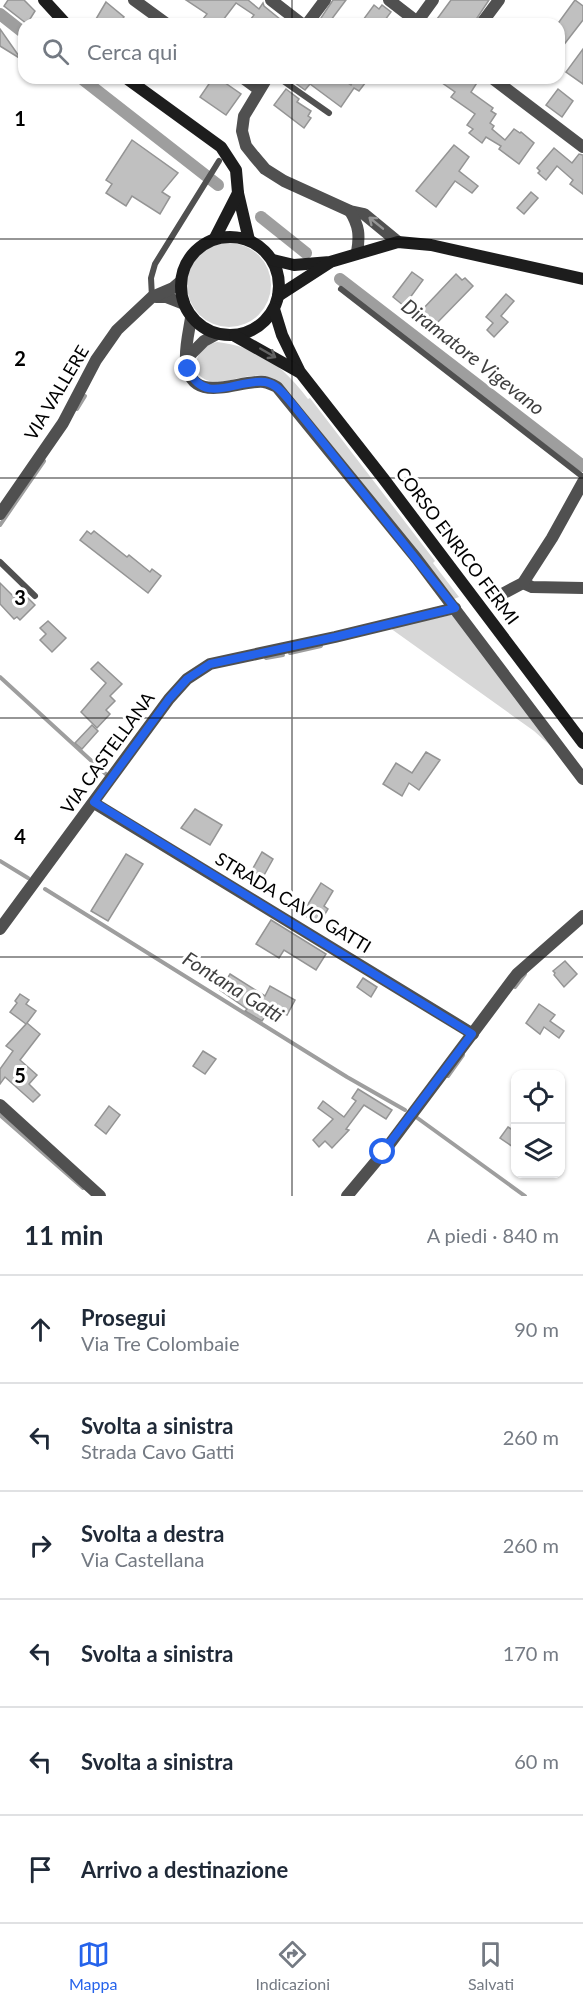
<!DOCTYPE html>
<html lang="it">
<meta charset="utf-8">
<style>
:root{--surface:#fff;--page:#f2f2f3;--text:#1f2937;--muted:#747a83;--line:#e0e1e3;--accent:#2563eb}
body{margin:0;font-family:Lato,sans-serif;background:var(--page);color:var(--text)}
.controls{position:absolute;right:18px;bottom:18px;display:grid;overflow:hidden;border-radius:12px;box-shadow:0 2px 4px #0004}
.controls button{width:54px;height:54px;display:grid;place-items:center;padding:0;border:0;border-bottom:2px solid var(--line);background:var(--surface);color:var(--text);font:30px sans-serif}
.stop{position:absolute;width:18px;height:18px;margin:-14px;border:4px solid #2563eb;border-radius:50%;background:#fff}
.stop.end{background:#2563eb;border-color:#fff;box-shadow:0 2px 6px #0008}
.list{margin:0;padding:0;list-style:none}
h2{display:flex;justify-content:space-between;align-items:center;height:78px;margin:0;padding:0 24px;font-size:26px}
h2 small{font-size:20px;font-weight:400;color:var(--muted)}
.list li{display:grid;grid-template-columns:39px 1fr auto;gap:18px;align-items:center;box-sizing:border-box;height:108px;padding:0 24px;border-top:2px solid var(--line)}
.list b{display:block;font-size:22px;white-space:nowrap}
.list p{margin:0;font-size:20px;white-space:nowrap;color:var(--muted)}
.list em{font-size:20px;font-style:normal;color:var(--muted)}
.icon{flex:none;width:33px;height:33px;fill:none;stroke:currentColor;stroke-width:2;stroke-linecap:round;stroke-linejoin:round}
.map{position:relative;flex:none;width:583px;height:1196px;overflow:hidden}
.search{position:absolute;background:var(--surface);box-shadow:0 2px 4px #0004;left:18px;right:18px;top:18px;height:66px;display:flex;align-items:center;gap:15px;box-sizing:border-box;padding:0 21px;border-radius:18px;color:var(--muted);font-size:22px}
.sheet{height:726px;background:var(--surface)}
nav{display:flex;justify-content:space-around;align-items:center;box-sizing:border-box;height:84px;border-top:2px solid var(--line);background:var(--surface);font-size:16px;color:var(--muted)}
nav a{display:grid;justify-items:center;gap:3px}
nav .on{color:var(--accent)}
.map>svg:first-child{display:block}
</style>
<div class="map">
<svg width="583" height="1196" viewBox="0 0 583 1196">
<rect width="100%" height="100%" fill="#fff"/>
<g fill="#d7d7d7">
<circle cx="229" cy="285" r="42"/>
<path d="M 217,342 C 259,347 283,366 308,399 L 310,398 L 435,561 L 433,563 L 459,597 L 454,599 L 289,392 C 283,387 277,381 270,378 C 246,368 212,396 196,371 C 195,355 202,346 217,342 Z"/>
<polygon points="451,615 457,618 553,748 534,731 390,628"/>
</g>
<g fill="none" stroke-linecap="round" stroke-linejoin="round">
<g stroke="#9e9e9e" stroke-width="4">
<polyline points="77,409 85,396"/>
<polyline points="0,525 44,461"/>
<polyline points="290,653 321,646"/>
<polyline points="266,658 283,655"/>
<polyline points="0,677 108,776"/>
<polyline points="0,861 28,878"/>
<polyline points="45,889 347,1077 405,1110"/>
<polyline points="515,987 525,974"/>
<polyline points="448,1076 463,1055"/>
<polyline points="0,1115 83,1188"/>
<polyline points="416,1117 525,1196"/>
</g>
<g stroke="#9e9e9e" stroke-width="12">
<polyline points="0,14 24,33"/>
<polyline points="81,78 218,185"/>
<polyline points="261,217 306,253"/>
<polyline points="340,279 583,466"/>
</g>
</g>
<g fill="#c0c0c0" stroke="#949494" stroke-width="1.5">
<polygon points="8,0 24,0 35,11 27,24 4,6"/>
<polygon points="186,0 248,0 259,9 263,3 264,6 286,24 247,24 254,15 236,3 220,24 199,24 207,14"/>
<polygon points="333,0 346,0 328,24 317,24"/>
<polygon points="451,0 489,0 473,24 444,24 437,19"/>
<polygon points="575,0 583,6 583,20 559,51 559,22"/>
<polygon points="106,2 124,17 119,24 104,24 96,19"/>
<polygon points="374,5 379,9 382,5 391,12 382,24 368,24 363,20"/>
<polygon points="0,29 21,59 0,46"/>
<polygon points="583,49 583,84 566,72"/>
<polygon points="213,78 218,78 241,94 226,115 200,97"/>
<polygon points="293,78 340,78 351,85 355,78 369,78 359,91 354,88 341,107 310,84 305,90 291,80"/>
<polygon points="435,78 480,78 471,92 493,108 491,111 496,114 490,123 494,126 492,129 505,140 514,129 520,133 521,132 534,143 519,164 499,149 501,146 486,137 482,143 469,133 473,129 467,125 475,114 451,97 455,92"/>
<polygon points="286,89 299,99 297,102 311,111 308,116 311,118 304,128 274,105"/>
<polygon points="558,89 573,101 562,117 546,105"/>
<polygon points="132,140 178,173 162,192 170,197 160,214 132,196 126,206 106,193 112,184 106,180"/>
<polygon points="454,145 469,157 459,171 478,186 472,193 455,181 436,207 416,191"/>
<polygon points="554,148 572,163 579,154 583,155 583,194 570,184 573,180 557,166 546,180 538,173 540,171 537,168"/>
<polygon points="531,192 538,198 524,214 517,208"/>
<polygon points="412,272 423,280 404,306 393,297"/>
<polygon points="456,274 462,280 465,278 473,286 435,325 421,311"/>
<polygon points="506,294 514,301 501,316 508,322 494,337 487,330 493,323 486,317"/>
<polygon points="87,531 91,534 94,531 127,557 129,555 150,572 152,569 161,576 148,593 80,540"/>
<polygon points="0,583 22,605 28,598 35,605 20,620 17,617 14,619 0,604"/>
<polygon points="48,621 66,638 52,652 40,640 46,634 40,628"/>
<polygon points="98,662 122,684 110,696 115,701 106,710 110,714 97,728 81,712 106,683 91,669"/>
<polygon points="92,725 98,731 82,749 75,743"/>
<polygon points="426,752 440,760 419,790 409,783 402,796 383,784 396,763 412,773"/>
<polygon points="195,809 222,825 210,845 181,828"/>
<polygon points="262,852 273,859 263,877 252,870"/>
<polygon points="126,854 143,864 108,921 91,911"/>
<polygon points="321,883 333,891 324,906 328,909 319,924 302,914"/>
<polygon points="271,920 326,954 316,970 284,950 279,958 256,944"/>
<polygon points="565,961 577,974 564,987 554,975 555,973 553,971"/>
<polygon points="230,974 265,996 270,986 295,1000 287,1015 279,1011 273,1019 266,1015 262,1021 245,1011 247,1009 220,990"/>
<polygon points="363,978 377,987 371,997 357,987"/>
<polygon points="20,994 29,1000 26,1004 36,1011 27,1023 40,1034 20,1060 37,1075 29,1084 40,1095 33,1102 5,1077 0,1084 0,1069 13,1051 6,1046 26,1024 10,1012 17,1003 15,1001"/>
<polygon points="539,1004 555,1015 550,1021 564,1031 559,1038 544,1027 540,1034 526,1023"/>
<polygon points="203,1051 216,1059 205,1074 193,1066"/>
<polygon points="358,1089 392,1110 386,1119 364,1105 346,1129 349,1130 332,1148 325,1141 319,1147 313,1140 333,1119 318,1108 323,1101 344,1117 356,1101 352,1098"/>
<polygon points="109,1106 120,1115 106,1134 95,1125"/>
<polygon points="508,1127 516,1132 516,1149 500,1138"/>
</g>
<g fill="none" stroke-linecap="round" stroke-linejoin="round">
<g stroke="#505050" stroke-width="6">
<polyline points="279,78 329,113"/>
<polyline points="341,289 583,477"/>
<polyline points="152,297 151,278 155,264 219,161"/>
<polyline points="0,562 35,596"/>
</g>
<g stroke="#505050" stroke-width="12">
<polyline points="134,0 167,24"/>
<polyline points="271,0 302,24"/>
<polyline points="389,0 420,24"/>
<polyline points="417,22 433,0"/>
<polyline points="307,24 325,0"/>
<polyline points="481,24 499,0"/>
<polyline points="243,78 258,89"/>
<polyline points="267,78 244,116 242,131 246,146 254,156 265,169 284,181 350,211 364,214 398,242"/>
<polyline points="492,78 583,147"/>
<path d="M 350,211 C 359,226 360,235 357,252"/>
<polyline points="156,297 166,297 184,304"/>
<path d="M 191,318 C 189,331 185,347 186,360 C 190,408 238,379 264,382 C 269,383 273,385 277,387 L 417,559 L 583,779"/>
<polyline points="186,359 204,341 217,334"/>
<polyline points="0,514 63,423 96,360 117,330 152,297 173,288 180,282"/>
<polyline points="523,583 532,587 583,588"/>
<polyline points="504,593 523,583 552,538 583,482"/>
<polyline points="94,803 473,1034"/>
<polyline points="0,929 169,699 187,679 210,664 335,637 455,608"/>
<polyline points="0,1105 100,1196"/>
<polyline points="347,1196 383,1153 517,974 583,916"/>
</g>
<g stroke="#1d1d1d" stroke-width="12">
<polyline points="44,0 66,24"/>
<polyline points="126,78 221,147 236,170 238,193 249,240"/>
<circle cx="230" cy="286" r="49"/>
<polyline points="215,238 238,193"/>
<polyline points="273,260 294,265 330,262 398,242 431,245 583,279"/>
<polyline points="278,296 329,263"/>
<polyline points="274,309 282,335 300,372 383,478 583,743"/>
<polyline points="235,336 299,372"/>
</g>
</g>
<defs><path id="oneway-shaft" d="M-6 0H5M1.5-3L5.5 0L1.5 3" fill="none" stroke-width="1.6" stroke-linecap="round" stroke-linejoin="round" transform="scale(1.5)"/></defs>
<use stroke="#969696" href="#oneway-shaft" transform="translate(376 223) rotate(-141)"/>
<use stroke="#616161" href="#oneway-shaft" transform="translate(268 353) rotate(30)"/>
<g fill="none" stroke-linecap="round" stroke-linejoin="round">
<path stroke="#2563eb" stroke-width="8" d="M 188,369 C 205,407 237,378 265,382 C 278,384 286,397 294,406 L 455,608 L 335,637 L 210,664 L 187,679 L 169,699 L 94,802 L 472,1034 L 383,1152"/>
</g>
<path fill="none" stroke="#000" stroke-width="1.5" stroke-opacity="0.55" d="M 292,0 L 292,24M 292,78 L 292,1196M 0,239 L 583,239M 0,478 L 583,478M 0,718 L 583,718M 0,957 L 583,957"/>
<g text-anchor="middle" stroke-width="6" stroke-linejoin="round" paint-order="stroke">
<g font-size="18" fill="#000" stroke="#fff">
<text transform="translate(57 393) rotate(-59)" y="6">VIA VALLERE</text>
<text transform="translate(457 546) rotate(53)" y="6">CORSO ENRICO FERMI</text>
<text transform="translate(108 753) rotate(-54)" y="6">VIA CASTELLANA</text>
<text transform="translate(293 903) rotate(31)" y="6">STRADA CAVO GATTI</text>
</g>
<g font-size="20" font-style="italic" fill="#3f3f3f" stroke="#fff">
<text transform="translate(473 357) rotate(38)" y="7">Diramatore Vigevano</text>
<text transform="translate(233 987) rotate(32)" y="7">Fontana Gatti</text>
</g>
</g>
<g font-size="20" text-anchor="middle" font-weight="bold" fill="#000" stroke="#fff" stroke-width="6" stroke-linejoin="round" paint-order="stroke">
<text x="20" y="126">1</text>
<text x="20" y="366">2</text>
<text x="20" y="605">3</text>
<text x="20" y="844">4</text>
<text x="20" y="1083">5</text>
</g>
</svg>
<div class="controls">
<button><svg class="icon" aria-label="locate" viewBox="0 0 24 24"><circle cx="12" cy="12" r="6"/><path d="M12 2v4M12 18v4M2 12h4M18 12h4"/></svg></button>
<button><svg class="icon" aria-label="layers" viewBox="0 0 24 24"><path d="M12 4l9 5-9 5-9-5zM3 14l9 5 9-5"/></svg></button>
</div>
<div class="stop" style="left:383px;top:1152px"></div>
<div class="stop end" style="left:188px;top:369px"></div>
<div class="search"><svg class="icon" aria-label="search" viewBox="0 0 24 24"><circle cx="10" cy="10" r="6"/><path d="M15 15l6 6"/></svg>Cerca qui</div>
</div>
<section class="sheet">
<h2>11 min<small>A piedi · 840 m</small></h2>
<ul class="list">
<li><svg class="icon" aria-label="ahead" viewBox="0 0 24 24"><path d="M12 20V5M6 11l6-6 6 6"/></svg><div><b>Prosegui</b><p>Via Tre Colombaie</p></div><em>90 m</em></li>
<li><svg class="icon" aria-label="left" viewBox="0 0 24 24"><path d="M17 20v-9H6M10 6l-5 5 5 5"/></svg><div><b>Svolta a sinistra</b><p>Strada Cavo Gatti</p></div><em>260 m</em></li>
<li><svg class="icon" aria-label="right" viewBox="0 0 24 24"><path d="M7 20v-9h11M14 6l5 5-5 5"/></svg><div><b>Svolta a destra</b><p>Via Castellana</p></div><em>260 m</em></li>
<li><svg class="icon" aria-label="left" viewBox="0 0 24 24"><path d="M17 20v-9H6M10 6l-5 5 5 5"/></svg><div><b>Svolta a sinistra</b></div><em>170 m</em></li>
<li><svg class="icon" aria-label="left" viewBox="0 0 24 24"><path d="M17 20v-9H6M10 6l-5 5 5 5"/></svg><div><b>Svolta a sinistra</b></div><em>60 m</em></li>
<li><svg class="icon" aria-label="arrive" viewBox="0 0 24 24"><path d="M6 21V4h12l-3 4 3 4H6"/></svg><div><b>Arrivo a destinazione</b></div></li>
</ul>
</section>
<nav>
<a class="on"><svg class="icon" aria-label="map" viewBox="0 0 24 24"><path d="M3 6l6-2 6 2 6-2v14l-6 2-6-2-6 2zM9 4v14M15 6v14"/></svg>Mappa</a>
<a><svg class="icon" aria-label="directions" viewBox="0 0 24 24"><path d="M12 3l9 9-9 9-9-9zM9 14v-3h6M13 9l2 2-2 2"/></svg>Indicazioni</a>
<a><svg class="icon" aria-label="saved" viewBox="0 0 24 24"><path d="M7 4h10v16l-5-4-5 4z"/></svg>Salvati</a>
</nav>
